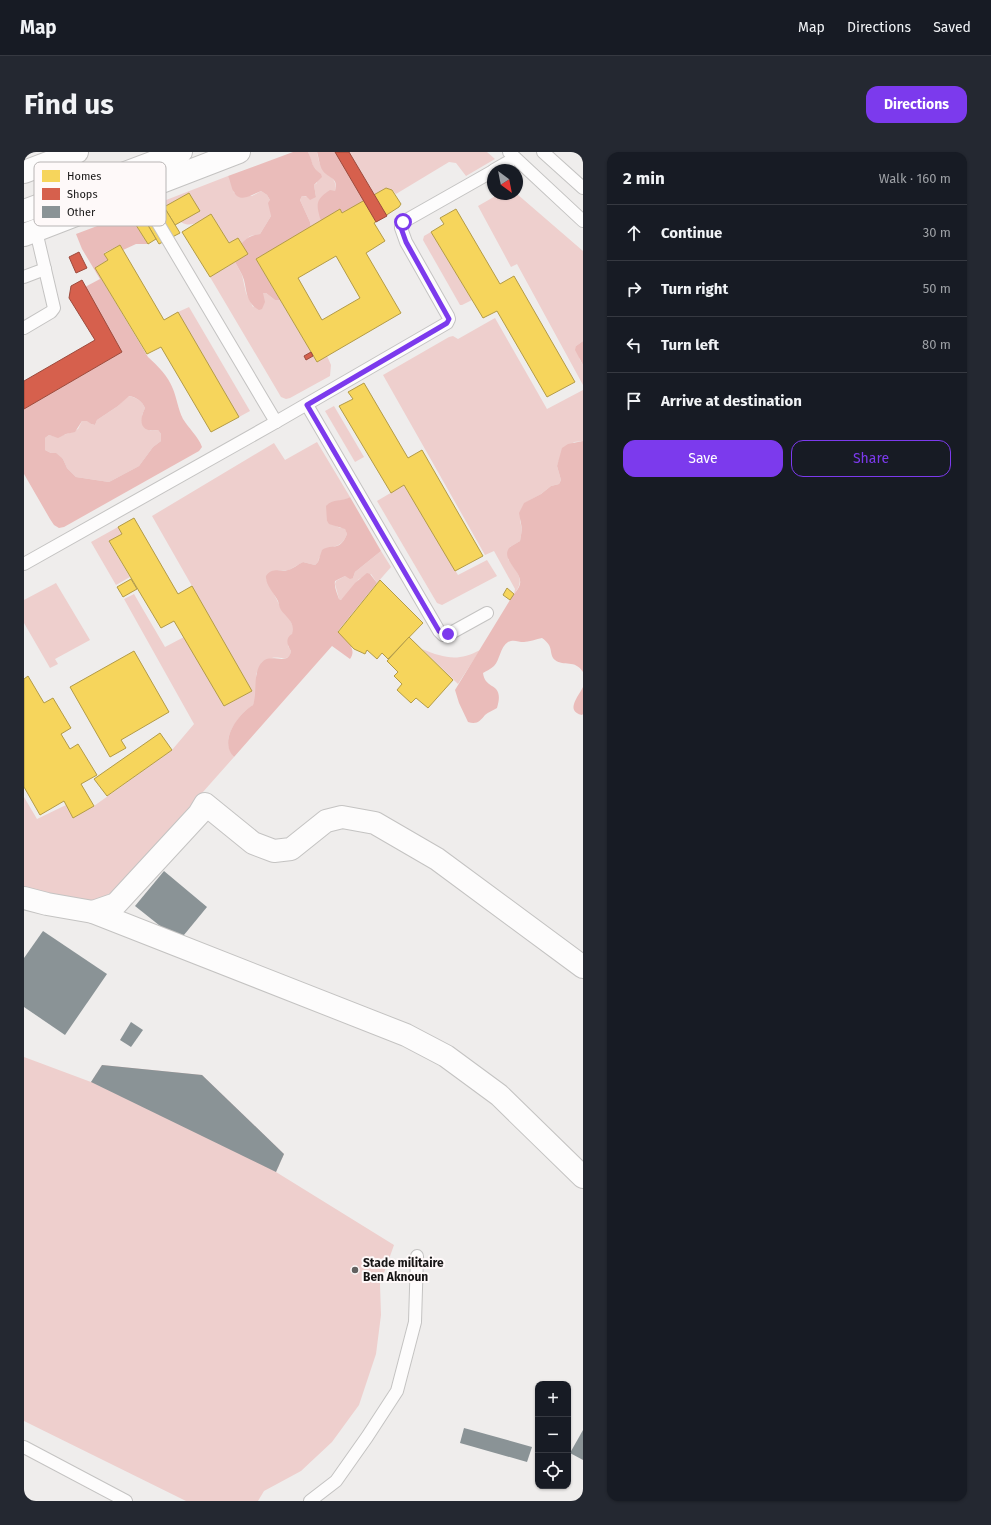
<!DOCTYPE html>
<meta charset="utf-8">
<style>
:root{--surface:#171b24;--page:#242831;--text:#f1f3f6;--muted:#9ea1a6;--line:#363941;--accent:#7c3aed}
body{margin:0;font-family:"Fira Sans",sans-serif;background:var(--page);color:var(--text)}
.controls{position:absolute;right:12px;bottom:12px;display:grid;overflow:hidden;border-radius:8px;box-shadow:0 1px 3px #0004}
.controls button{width:36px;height:36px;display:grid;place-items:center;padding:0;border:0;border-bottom:1px solid var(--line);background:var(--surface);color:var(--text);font:20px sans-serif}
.compass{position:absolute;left:463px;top:12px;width:36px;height:36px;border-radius:50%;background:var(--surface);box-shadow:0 1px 3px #0004;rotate:148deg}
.stop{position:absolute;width:12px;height:12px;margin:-9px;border:3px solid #7c3aed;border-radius:50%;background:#fff}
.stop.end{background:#7c3aed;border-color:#fff;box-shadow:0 1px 4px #0008}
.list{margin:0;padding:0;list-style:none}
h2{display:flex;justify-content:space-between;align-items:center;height:52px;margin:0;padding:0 16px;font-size:17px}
h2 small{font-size:13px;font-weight:400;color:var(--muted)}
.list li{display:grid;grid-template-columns:26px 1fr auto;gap:12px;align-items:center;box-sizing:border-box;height:56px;padding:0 16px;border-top:1px solid var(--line)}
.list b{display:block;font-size:15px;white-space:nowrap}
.list em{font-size:13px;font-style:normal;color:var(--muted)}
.actions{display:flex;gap:8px;padding:12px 16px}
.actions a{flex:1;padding:9px 0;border:1px solid var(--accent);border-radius:12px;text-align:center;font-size:14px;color:var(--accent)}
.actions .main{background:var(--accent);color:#fff}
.icon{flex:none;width:22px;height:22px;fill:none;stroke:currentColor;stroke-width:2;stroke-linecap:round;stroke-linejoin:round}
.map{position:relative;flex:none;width:559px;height:1349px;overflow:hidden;border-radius:12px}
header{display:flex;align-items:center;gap:24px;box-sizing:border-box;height:56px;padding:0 20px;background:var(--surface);border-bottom:1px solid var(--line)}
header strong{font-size:19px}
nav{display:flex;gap:22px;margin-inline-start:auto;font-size:14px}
.intro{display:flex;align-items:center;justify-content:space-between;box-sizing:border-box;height:96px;padding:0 24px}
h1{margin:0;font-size:28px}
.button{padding:10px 18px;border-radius:12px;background:var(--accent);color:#fff;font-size:14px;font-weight:700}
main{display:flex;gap:24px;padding:0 24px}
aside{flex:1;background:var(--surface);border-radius:12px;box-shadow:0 1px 3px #0004}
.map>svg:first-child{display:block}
</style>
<header>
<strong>Map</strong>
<nav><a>Map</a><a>Directions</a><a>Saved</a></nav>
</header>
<div class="intro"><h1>Find us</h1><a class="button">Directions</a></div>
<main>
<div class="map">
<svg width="559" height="1349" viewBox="0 0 559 1349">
<rect width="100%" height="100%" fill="#efedec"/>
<g fill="#eecfcd">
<path d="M 284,0 L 293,0 C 294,5 295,12 298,15 C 304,23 314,27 311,39 L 309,40 L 297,69 L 287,75 L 286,70 L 276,48 L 278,44 L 292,45 L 290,33 L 293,31 L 294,20 L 289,14 Z"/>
<polygon points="325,0 463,0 471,7 442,24 432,11 425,10 372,42 368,38 362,36 351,43"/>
<path d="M 204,24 L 208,30 L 210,41 L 228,44 L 237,39 L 243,43 L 246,48 L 247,64 L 236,82 L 226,84 L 217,92 L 214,86 L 205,91 L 187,62 C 177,68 168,77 157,70 L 165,42 L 140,55 L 137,50 Z"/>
<polygon points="475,42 493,42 559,99 559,189 552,194 556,208 559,213 559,233 493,112 487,115 454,54"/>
<polygon points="407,80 448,148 438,153 436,153 399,88 400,84"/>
<polygon points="211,110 218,123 222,141 229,155 239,145 239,141 242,141 251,148 256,148 287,200 280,204 282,208 289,204 293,210 303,204 307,213 306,224 266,246 262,247 257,245 186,125"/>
<polygon points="165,155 226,259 215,265 154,160"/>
<path d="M 471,166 L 523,257 L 559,238 L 559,289 L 550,290 L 536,306 L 533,314 L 537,328 L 535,332 L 527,334 L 517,342 L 501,351 L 496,369 L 498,377 L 496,389 L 486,395 L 484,407 C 493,420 502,428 490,442 L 491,437 L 470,399 L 461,403 L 359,223 L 425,185 L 429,184 L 434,187 Z"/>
<path d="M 104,244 C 112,245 118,249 121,256 L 118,263 L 126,279 L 134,278 L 137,282 L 137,289 L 129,295 L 115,314 L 85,330 L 52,325 L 43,316 L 39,307 L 21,298 L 21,286 L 25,283 C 34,287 46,281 54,277 L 58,269 L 64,269 L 67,272 L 71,273 L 73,268 L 94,254 Z"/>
<polygon points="310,254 340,305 331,310 301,259"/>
<path d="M 293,290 L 326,345 L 321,348 L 316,348 L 303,365 L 303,369 L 316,376 L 321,376 L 323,382 C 320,390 315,395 306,395 L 295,406 L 294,410 L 291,413 L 279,410 L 265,418 L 255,418 L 242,427 L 253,448 L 257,457 L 265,466 L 269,474 L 270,478 L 264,494 L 267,499 C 265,511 256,504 248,506 C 245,507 241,509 238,510 L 232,522 L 232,545 L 229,553 C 218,560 205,576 204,590 C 204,596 207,600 210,605 L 92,738 L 79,745 L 67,749 L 12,740 L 0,735 L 0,645 L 13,667 L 42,653 L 49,666 L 70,654 L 148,598 L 170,572 L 100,447 L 110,442 L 141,495 L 160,485 L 200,554 L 228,539 L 128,364 L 250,291 L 261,308 Z"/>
<polygon points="380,333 434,423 463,408 473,424 418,453 413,451 353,349"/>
<polygon points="94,375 98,382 85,390 106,425 92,433 67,390"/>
<polygon points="357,399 367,415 353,431 347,422 335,427 320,446 317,448 315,447 311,432 312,429 321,424 329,426 331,420"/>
<polygon points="32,431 66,488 31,507 34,512 26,516 0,471 0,448"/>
<path d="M 398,497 C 420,506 434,510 456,498 L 434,532 Z"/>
<polygon points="0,905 67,930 78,913 178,923 260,1002 252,1020 370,1093 356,1132 357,1163 352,1202 335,1253 308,1290 277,1319 240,1339 234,1349 162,1349 0,1269"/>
</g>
<g fill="#eabcba" fill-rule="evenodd">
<path d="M 269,0 L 284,0 C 290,12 286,13 297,22 L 298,25 L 290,33 L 292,45 L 286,48 L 282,44 L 278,44 L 276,48 L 286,70 L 287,75 L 232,107 L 256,148 L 251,148 L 242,141 L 239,141 L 241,150 L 238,157 L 235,158 C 222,151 223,140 220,128 C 218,121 214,116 211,110 L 223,102 L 217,92 C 223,85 228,83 236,82 L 247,64 L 244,51 L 246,48 L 243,43 L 237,39 C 229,42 216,52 210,40 C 207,36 207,30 204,24 Z"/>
<path d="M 293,0 L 312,0 L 341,49 L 318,61 L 316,58 L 297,69 C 292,52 291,48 306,38 L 311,39 C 315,25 305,27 299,19 C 295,13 295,6 293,0 Z"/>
<path d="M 105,62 L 124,92 L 112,92 L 99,98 L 96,93 L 80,101 L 84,108 L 71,116 L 124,205 C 134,214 144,224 149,237 C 153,247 154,257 159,267 C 165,277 174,284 178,295 L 175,299 L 40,375 L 35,376 L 30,373 L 26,367 L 0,322 L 0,257 L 98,200 L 61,135 L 76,127 L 58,97 L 52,82 ZM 105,244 C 112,245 118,249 121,256 C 114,270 117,281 134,278 L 137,282 L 137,289 L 129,295 L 115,314 L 85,330 L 52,325 L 43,316 L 39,307 L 32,301 L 27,301 L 21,298 L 21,286 L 25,283 L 34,286 L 42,282 L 51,280 L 58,269 L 63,269 L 67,272 L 71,273 L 73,268 L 94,254 Z"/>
<polygon points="559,189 559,213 551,198 552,194"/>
<path d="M 559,289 L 559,520 C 551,507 540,515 531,508 C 526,504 528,498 525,493 C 523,490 521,488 518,486 C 513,487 504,490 500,490 C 494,490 490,487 484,490 C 476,495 476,508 470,514 C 467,517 462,519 459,521 C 461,539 481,529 473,556 C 470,558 464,560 461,563 C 456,569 453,573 444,570 L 435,551 L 431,538 L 486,448 C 488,444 493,439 495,435 C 502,421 476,409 485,396 C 488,393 493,391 496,389 L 498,377 L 495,361 L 500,351 L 517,342 L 527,334 L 535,332 L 537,328 L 533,314 L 538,296 L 544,292 Z"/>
<path d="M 326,345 L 357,399 L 331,420 L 329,426 L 326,427 L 321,424 L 311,429 C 310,435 313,441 315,447 L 317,448 L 331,431 L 343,421 L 346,422 L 353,431 L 314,479 C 321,487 334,496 326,507 L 308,494 L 210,605 C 208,603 206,600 205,597 C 200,581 217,560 229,553 C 234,539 228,522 238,510 C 247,500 264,515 267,499 C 263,493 261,486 268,482 C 272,471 262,465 257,458 C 255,455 255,452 254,449 C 250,441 241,432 242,424 C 248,415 256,420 264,418 C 269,417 274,412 279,410 L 291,413 L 294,410 L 298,398 C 309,391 316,400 323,382 L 321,377 L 305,372 L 303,369 L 302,354 C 309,346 318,350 326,345 Z"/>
<path d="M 559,535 L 559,562 L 558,563 C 541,559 554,545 559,535 Z"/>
</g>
<g fill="#f6d55c" stroke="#b39b47" fill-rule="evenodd">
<path d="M 362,36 L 368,38 L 377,52 L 375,55 L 350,71 L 361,89 L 342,101 L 377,161 L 293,210 L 232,107 L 316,57 L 318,61 ZM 312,104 L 336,146 L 298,168 L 274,126 Z"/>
<polygon points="165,41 176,59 151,73 140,55"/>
<polygon points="137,50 156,81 135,92 115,58"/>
<polygon points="432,57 476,132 490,124 551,230 523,245 473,159 459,166 407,80 420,72 416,66"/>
<polygon points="115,58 132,87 124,92 105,62"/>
<polygon points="187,62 205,91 214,86 224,102 186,125 158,80"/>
<polygon points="96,93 140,168 154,160 215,265 187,280 137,195 123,202 71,116 84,108 80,102"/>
<polygon points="340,231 384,306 398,298 459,404 431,419 380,333 367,341 315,254 329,247 324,240"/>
<polygon points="110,366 154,442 168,434 228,539 200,554 150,469 137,476 85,389 98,382 94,375"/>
<polygon points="107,427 113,437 99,445 93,435"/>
<polygon points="356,428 399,471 364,507 358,501 353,507 343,498 341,502 330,497 314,480"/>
<polygon points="483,436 490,442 486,448 479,443"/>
<polygon points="385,485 429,528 404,556 392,546 387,551 373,538 378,532 370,524 374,520 363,509"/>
<polygon points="110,499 145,560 97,588 102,596 86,605 46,535"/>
<polygon points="4,524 20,551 29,546 47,576 37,582 46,597 54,592 73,623 57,632 70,654 49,666 40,649 16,663 0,635 0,527"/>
<polygon points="136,581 148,598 83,644 70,627"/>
</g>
<g fill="#d6604d" stroke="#9c4a3c">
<polygon points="311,0 325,0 363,64 352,70"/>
<polygon points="55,100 63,116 52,121 45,105"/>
<polygon points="58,128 98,200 0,257 0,229 71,188 45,146 47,134"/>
<polygon points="287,200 289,204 282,208 280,204"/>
</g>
<g fill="#8a9396">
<polygon points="140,719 183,755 155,789 111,754"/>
<polygon points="19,779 83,822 41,883 0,855 0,806"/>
<polygon points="107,870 119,878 107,895 96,888"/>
<polygon points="78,913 178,923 260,1002 252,1020 67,930"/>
<polygon points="440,1276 508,1295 503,1310 436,1291"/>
<polygon points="559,1278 559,1308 546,1301"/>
</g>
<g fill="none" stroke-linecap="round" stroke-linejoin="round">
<g stroke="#c4c3c2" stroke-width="14">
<g id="lane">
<polyline points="485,0 559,69"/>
<polyline points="519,0 559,36"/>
<polyline points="470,18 491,6"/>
<polyline points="112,34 252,270"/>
<polyline points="0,125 21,117"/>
<polyline points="0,176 27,160 30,156 12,79"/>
<polyline points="283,253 415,479 419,483 425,482 463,461"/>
<polyline points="0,412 252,270 423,171 425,167 424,164 382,90 377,76 379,70 469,19"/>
<polyline points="0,1295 102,1349"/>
<polyline points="286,1349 312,1329 343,1285 373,1239 391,1170 393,1104"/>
</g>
</g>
<g stroke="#c4c3c2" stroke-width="24">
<g id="street">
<polyline points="0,59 157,0"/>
<polyline points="0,83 215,0"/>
<polyline points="0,746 23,752 69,760 382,883 422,904 475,943 559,1025"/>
<polyline points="69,760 92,752 175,662 181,652 229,691 250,699 267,697 302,669 318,665 351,671 413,707 559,815"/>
</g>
</g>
<g stroke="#c4c3c2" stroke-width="24">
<polyline id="secondary" points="0,20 53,0"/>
</g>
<use href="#lane" stroke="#fdfcfc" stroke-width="12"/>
<use href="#street" stroke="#fdfcfc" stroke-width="22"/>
<use href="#secondary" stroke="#fdfcfc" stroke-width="22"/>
</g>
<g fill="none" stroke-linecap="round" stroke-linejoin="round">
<polyline stroke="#7c3aed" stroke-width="5" points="379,70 377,76 382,90 425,167 423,171 418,174 283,253 415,479 419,482 424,482"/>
</g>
<circle fill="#626160" stroke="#fef9f9" stroke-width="1.5" cx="331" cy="1118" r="4"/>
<g text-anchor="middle" stroke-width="4" stroke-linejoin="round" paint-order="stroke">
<g font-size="12" font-weight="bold" fill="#161515" stroke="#fef9f9" text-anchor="start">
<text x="339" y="1115">Stade militaire<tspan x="339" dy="14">Ben Aknoun</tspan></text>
</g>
</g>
<rect x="10" y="10" width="132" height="64" rx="6" fill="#fef9f9" stroke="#b8b5b5" stroke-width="1"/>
<rect x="18" y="18" width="18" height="12" fill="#f6d55c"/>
<rect x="18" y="36" width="18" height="12" fill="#d6604d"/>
<rect x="18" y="54" width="18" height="12" fill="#8a9396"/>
<g font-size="11" fill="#161515">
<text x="43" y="28">Homes</text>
<text x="43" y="46">Shops</text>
<text x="43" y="64">Other</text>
</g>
</svg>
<div class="controls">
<button>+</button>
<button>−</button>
<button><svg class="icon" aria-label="locate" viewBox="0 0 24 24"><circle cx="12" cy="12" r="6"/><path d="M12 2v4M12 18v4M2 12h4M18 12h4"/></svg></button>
</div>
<svg class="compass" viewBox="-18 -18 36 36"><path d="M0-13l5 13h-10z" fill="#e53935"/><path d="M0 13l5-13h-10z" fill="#9ea1a6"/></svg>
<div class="stop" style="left:379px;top:70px"></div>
<div class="stop end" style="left:424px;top:482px"></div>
</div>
<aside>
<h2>2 min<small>Walk · 160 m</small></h2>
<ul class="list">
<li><svg class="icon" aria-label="ahead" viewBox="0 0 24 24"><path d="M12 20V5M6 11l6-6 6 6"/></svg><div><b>Continue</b></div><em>30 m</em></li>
<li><svg class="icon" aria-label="right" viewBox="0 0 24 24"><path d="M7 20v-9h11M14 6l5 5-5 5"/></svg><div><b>Turn right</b></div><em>50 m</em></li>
<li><svg class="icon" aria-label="left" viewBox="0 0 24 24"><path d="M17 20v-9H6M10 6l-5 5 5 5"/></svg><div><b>Turn left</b></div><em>80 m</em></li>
<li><svg class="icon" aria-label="arrive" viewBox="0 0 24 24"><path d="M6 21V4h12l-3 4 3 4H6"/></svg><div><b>Arrive at destination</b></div></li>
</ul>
<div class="actions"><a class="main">Save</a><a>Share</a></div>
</aside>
</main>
